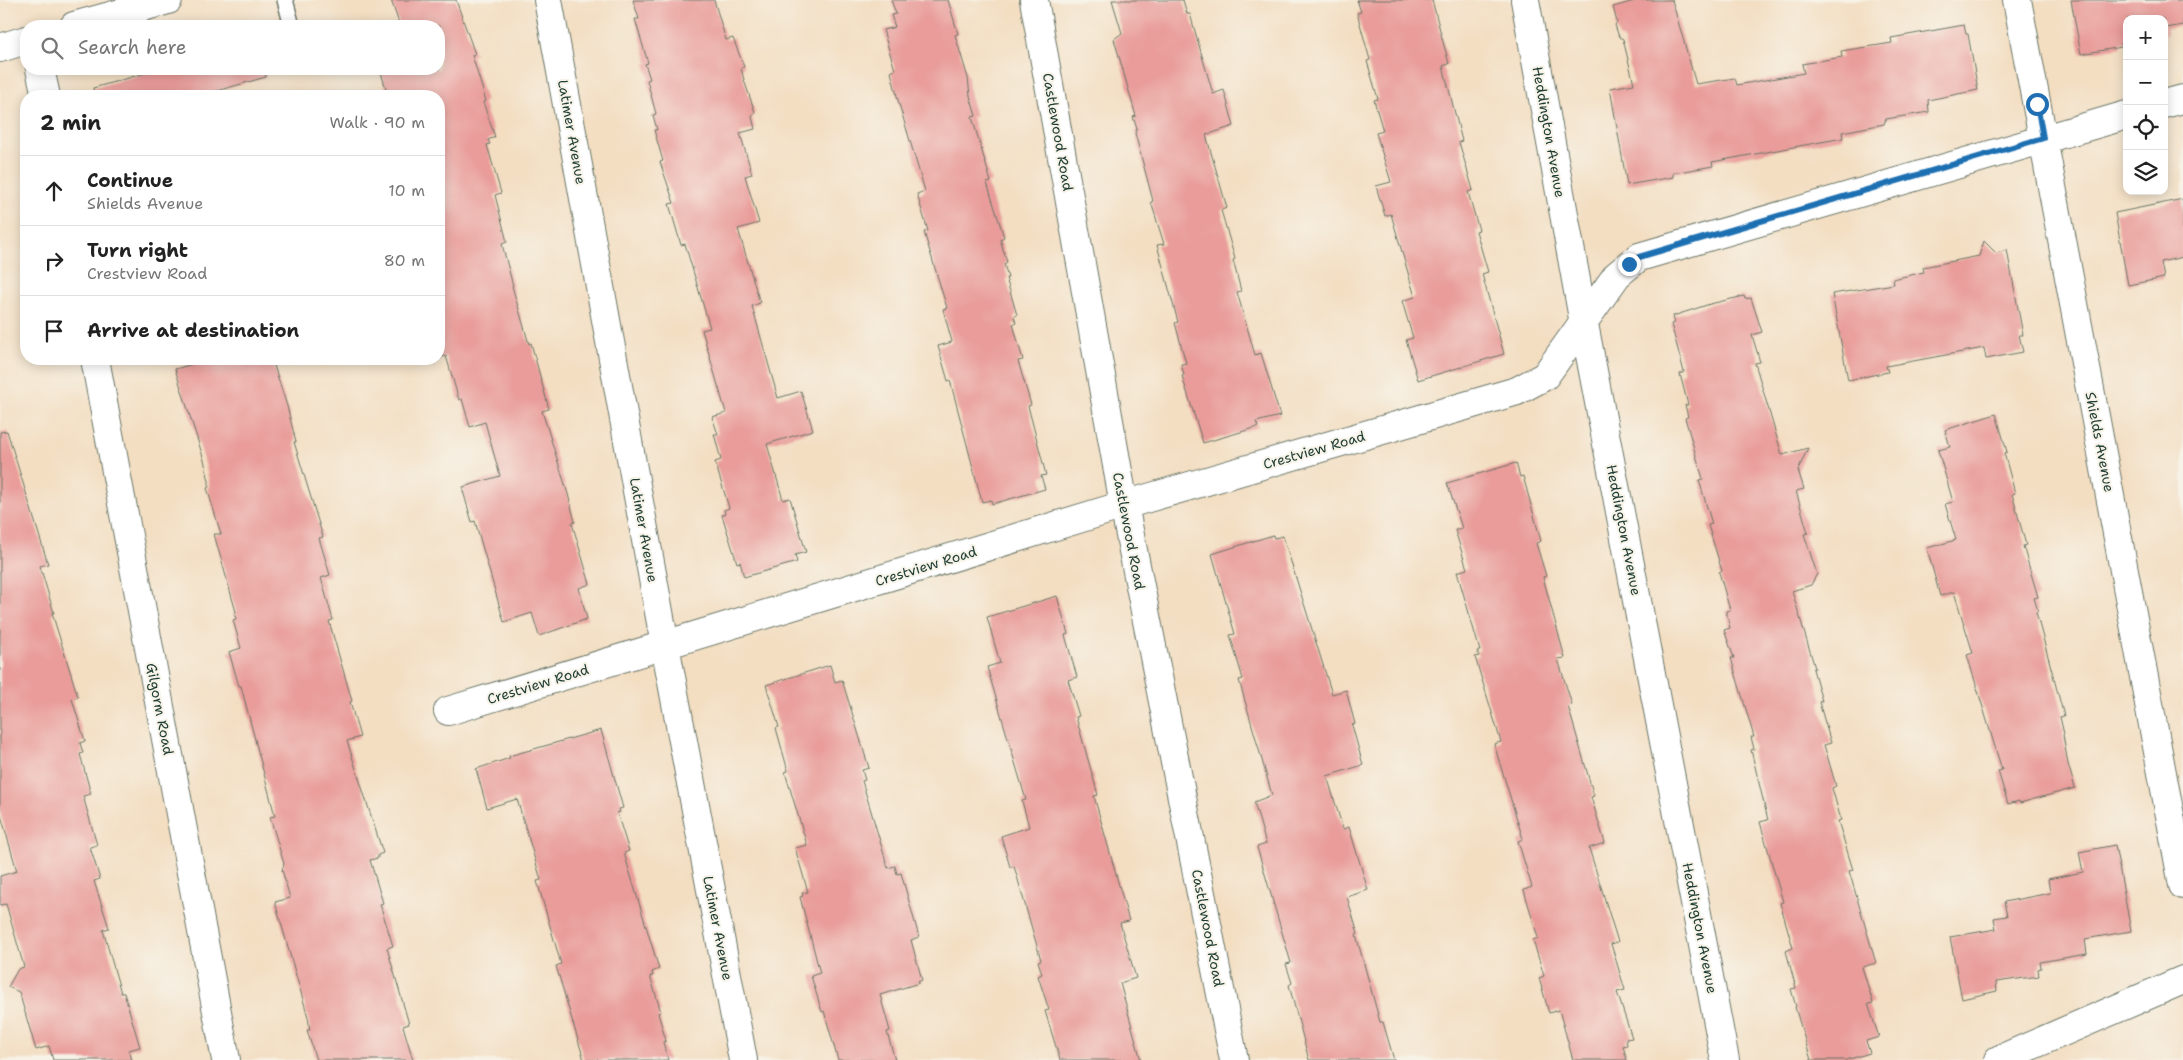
<!DOCTYPE html>
<meta charset="utf-8">
<style>
:root{--surface:#fff;--page:#f6f6f6;--text:#222;--muted:#767676;--line:#e0e0e0}
body{margin:0;font-family:"Shantell Sans",sans-serif;background:var(--page);color:var(--text)}
.controls{position:absolute;right:15px;top:15px;display:grid;overflow:hidden;border-radius:10px;box-shadow:0 2px 12px #0003}
.controls button{width:45px;height:45px;display:grid;place-items:center;padding:0;border:0;border-bottom:1px solid var(--line);background:var(--surface);color:var(--text);font:25px sans-serif}
.stop{position:absolute;width:15px;height:15px;margin:-11px;border:4px solid #1f6fb2;border-radius:50%;background:#fff}
.stop.end{background:#1f6fb2;border-color:#fff;box-shadow:0 1px 5px #0008}
.list{margin:0;padding:0;list-style:none}
h2{display:flex;justify-content:space-between;align-items:center;height:65px;margin:0;padding:0 20px;font-size:21px}
h2 small{font-size:16px;font-weight:400;color:var(--muted)}
.list li{display:grid;grid-template-columns:32px 1fr auto;gap:15px;align-items:center;box-sizing:border-box;height:70px;padding:0 20px;border-top:1px solid var(--line)}
.list b{display:block;font-size:19px;white-space:nowrap}
.list p{margin:0;font-size:16px;white-space:nowrap;color:var(--muted)}
.list em{font-size:16px;font-style:normal;color:var(--muted)}
.icon{flex:none;width:28px;height:28px;fill:none;stroke:currentColor;stroke-width:2;stroke-linecap:round;stroke-linejoin:round}
.map{position:relative;flex:none;width:2183px;height:1060px;overflow:hidden}
.search{position:absolute;background:var(--surface);box-shadow:0 2px 12px #0003;left:20px;top:20px;width:425px;height:55px;display:flex;align-items:center;gap:12px;box-sizing:border-box;padding:0 18px;border-radius:20px;color:var(--muted);font-size:19px}
.panel{position:absolute;background:var(--surface);box-shadow:0 2px 12px #0003;left:20px;top:90px;width:425px;height:275px;border-radius:20px}
.map>svg:first-child{display:block}
</style>
<div class="map">
<svg width="2183" height="1060" viewBox="0 0 2183 1060">
<rect width="100%" height="100%" fill="#f7f3e8"/>
<filter id="ink" filterUnits="userSpaceOnUse"><feTurbulence type="fractalNoise" baseFrequency=".02" numOctaves="2"/><feDisplacementMap in="SourceGraphic" scale="10" xChannelSelector="R" yChannelSelector="G"/><feConvolveMatrix kernelMatrix="1 2 1 2 8 2 1 2 1" color-interpolation-filters="sRGB"/></filter>
<filter id="wash" filterUnits="userSpaceOnUse"><feTurbulence type="fractalNoise" baseFrequency=".0096" numOctaves="4" result="noise"/><feDisplacementMap in="SourceGraphic" scale="20" xChannelSelector="R" yChannelSelector="G"/><feGaussianBlur stdDeviation="1.12" result="paint"/><feColorMatrix in="noise" values="0 0 0 0 0 0 0 0 0 0 0 0 0 0 0 0 0 1.4 0 .05"/><feComposite in="paint" operator="in"/></filter>
<g filter="url(#wash)">
<rect width="100%" height="100%" fill="#f3dec2"/>
<g id="blocks">
<g fill="#e99c9a">
<polygon points="391,0 456,0 475,54 472,55 486,101 483,102 495,137 488,140 490,144 487,145 501,193 495,195 507,242 502,244 513,286 512,286 529,344 531,343 549,409 542,411 568,494 575,522 572,523 590,584 579,588 587,619 539,636 532,613 504,622 475,521 472,522 463,491 463,487 500,476 485,422 470,427 462,399 459,400 446,356 439,358 439,96 388,96 380,69 439,69 439,26 400,26"/>
<polygon points="633,0 714,0 726,40 733,38 744,67 741,68 744,80 755,112 752,117 755,129 740,133 752,174 745,176 759,223 738,229 760,303 752,306 778,398 801,391 813,430 767,444 783,500 790,498 806,552 795,555 797,562 744,577 740,562 737,563 722,515 725,514 724,510 729,508 715,462 721,460 714,434 718,434 712,417 726,413 702,330 710,328 685,244 681,245 669,204 674,203 660,162 663,161 654,130 657,130 653,115 656,114 647,80 650,79 645,64 648,63 635,19 639,19"/>
<polygon points="891,0 948,0 958,34 955,35 968,78 970,96 976,116 972,117 991,182 987,183 1004,237 1000,239 1007,262 1004,264 1008,278 1006,278 1017,315 1014,317 1016,323 1013,324 1023,360 1018,361 1031,405 1028,406 1046,475 1041,476 1045,489 992,504 991,500 982,502 950,380 948,381 938,346 952,342 943,309 947,308 924,232 928,231 917,194 925,191 899,104 891,72 895,70 883,30 895,27 891,15 896,14"/>
<polygon points="1112,0 1183,0 1187,14 1190,14 1213,94 1224,90 1234,126 1206,135 1227,208 1221,210 1235,259 1233,260 1241,291 1237,292 1255,355 1261,353 1280,416 1256,422 1258,427 1203,443 1182,376 1184,375 1181,364 1186,363 1175,323 1178,322 1157,245 1164,244 1151,202 1153,201 1135,133 1137,129 1133,117 1136,116 1114,39 1122,33"/>
<polygon points="1357,0 1432,0 1449,64 1443,66 1462,141 1459,142 1473,190 1468,192 1479,230 1476,231 1488,272 1482,274 1504,354 1418,380 1406,340 1413,338 1402,301 1415,297 1391,214 1385,216 1376,186 1391,182 1376,133 1383,131 1374,100 1378,99 1367,61 1370,60 1357,13 1361,12"/>
<polygon points="1638,0 1672,0 1696,84 1735,78 1737,85 1804,73 1802,64 1842,57 1841,51 1892,43 1891,38 1964,25 1966,34 1968,34 1978,90 1928,100 1929,112 1886,119 1884,124 1842,132 1843,138 1712,162 1713,166 1673,173 1673,177 1627,185 1610,88 1634,84 1623,39 1619,37 1615,25 1617,22 1613,7"/>
<polygon points="2071,0 2183,0 2183,25 2166,28 2167,34 2164,35 2164,19 2127,19 2127,42 2121,43 2122,47 2081,54"/>
<polygon points="160,69 265,69 266,77 199,96 94,96 93,88"/>
<polygon points="2183,199 2183,257 2161,262 2164,278 2128,285 2115,213"/>
<polygon points="1984,241 1996,253 2007,250 2023,335 2019,335 2023,352 1986,359 1984,348 1886,366 1888,372 1848,380 1832,294 1894,284 1893,279 1924,272 1923,267 1979,256"/>
<polygon points="1744,296 1745,299 1751,298 1762,332 1752,335 1760,362 1755,363 1782,455 1808,448 1798,470 1804,489 1796,491 1808,533 1804,534 1817,574 1811,585 1792,591 1815,668 1813,669 1822,701 1819,702 1831,743 1824,745 1836,786 1832,788 1841,820 1838,821 1853,870 1849,871 1876,963 1862,967 1873,1003 1868,1004 1879,1037 1866,1041 1870,1053 1846,1060 1811,1060 1795,1007 1796,1007 1791,989 1796,988 1786,951 1793,948 1780,903 1783,902 1760,822 1768,820 1751,750 1754,749 1751,737 1754,737 1731,658 1734,658 1724,630 1730,628 1726,611 1730,610 1719,572 1722,571 1708,525 1712,524 1699,480 1703,479 1685,418 1688,417 1685,405 1688,405 1680,374 1684,372 1671,324 1675,323 1673,316 1710,304"/>
<polygon points="211,359 272,359 287,406 296,442 294,442 323,537 319,538 330,575 321,578 333,620 329,621 352,701 350,702 360,737 347,741 383,853 378,855 378,858 370,860 383,903 380,904 393,946 387,948 409,1024 403,1026 413,1060 316,1060 307,1030 310,1030 308,1017 275,902 290,898 282,870 284,864 270,817 275,816 241,686 239,686 229,652 241,648 233,620 236,619 234,613 236,612 214,534 221,534 207,488 209,487 209,481 204,460 175,369"/>
<polygon points="1996,414 2007,452 2004,453 2015,493 2012,494 2026,545 2023,546 2038,597 2034,598 2038,611 2036,612 2064,716 2060,717 2064,734 2063,735 2068,764 2075,788 2020,803 2019,801 2008,804 1998,771 2002,770 1967,655 1973,653 1954,592 1940,596 1927,548 1956,540 1945,504 1953,502 1938,450 1950,447 1945,430"/>
<polygon points="7,431 48,564 40,566 54,613 52,613 78,697 72,699 85,741 80,743 83,753 80,754 91,794 83,796 97,845 90,847 100,879 94,881 109,928 103,930 121,993 124,993 140,1047 129,1050 132,1060 53,1060 49,1046 36,1050 19,992 8,987 18,969 24,967 6,904 0,905 0,876 17,871 0,812 0,432"/>
<polygon points="1516,463 1520,477 1523,476 1541,541 1536,543 1546,576 1543,577 1544,581 1565,658 1558,659 1572,705 1568,706 1594,796 1591,797 1605,843 1589,848 1618,942 1611,944 1625,990 1617,992 1632,1038 1626,1039 1627,1045 1623,1046 1627,1060 1573,1060 1559,1010 1549,1013 1539,978 1544,976 1533,940 1538,938 1524,890 1532,887 1518,841 1523,839 1494,744 1501,742 1475,657 1479,656 1477,651 1480,651 1457,572 1467,569 1455,530 1462,528 1447,483"/>
<polygon points="1273,535 1274,538 1283,536 1332,694 1346,690 1355,724 1352,725 1363,765 1327,776 1343,829 1349,827 1368,890 1347,897 1358,934 1356,935 1380,1022 1383,1022 1394,1060 1309,1060 1289,985 1292,983 1286,964 1291,963 1257,847 1266,844 1254,802 1272,795 1239,680 1243,679 1230,635 1235,634 1212,554"/>
<polygon points="1057,596 1068,634 1065,635 1077,677 1068,680 1079,716 1076,717 1098,795 1094,796 1129,921 1120,923 1136,978 1120,983 1141,1060 1060,1060 1045,1011 1049,1010 1038,976 1042,974 1038,961 1041,960 1014,866 1010,867 1001,836 1029,827 1022,801 1026,800 987,667 1000,663 987,617"/>
<polygon points="830,665 835,682 842,680 869,768 862,770 865,780 862,781 888,868 895,866 897,874 901,873 919,937 911,940 922,980 918,982 919,983 880,995 890,1031 887,1032 895,1060 838,1060 824,1011 822,1012 811,976 820,973 800,897 803,896 802,893 808,892 795,848 807,845 785,772 788,771 776,728 779,727 766,685"/>
<polygon points="601,730 623,808 619,809 620,812 617,813 629,851 624,853 659,969 652,972 653,976 650,976 661,1012 658,1013 666,1041 663,1042 668,1060 584,1060 556,966 561,964 537,881 541,880 517,799 487,808 476,769 510,758 509,756"/>
<polygon points="2115,845 2131,931 2085,939 2087,954 2040,962 2041,968 2038,969 2039,976 1996,982 1997,991 1962,999 1950,937 1996,929 1994,918 2007,916 2004,902 2050,893 2048,879 2083,872 2079,852"/>
</g>
</g>
</g>
<g filter="url(#ink)">
<use href="#blocks" fill-opacity="0" stroke="#697566" stroke-width="1"/>
<g fill="none" stroke-linecap="round" stroke-linejoin="round">
<g stroke="#697566" stroke-width="18">
<polyline id="lane" points="285,0 292,26"/>
</g>
<g stroke="#697566" stroke-width="30">
<g id="street">
<polyline points="548,0 665,645 743,1060"/>
<polyline points="1034,0 1124,505 1234,1060"/>
<polyline points="1525,0 1584,324 1725,1060"/>
<polyline points="2017,0 2183,885"/>
<polyline points="74,26 168,0"/>
<polyline points="0,48 26,40"/>
<polyline points="40,69 46,96"/>
<polyline points="2164,104 2183,99"/>
<polyline points="95,359 226,1060"/>
<polyline points="448,711 1124,505 1517,391 1545,376 1617,275 1639,257 2127,115"/>
<polyline points="1998,1060 2183,980"/>
</g>
</g>
<use href="#lane" stroke="#fff" stroke-width="15"/>
<use href="#street" stroke="#fff" stroke-width="28"/>
</g>
</g>
<g fill="none" stroke-linecap="round" stroke-linejoin="round" filter="url(#ink)">
<polyline stroke="#1f6fb2" stroke-width="6" points="1629,264 1639,257 2043,138 2037,104"/>
</g>
<g text-anchor="middle" stroke-width="4" stroke-linejoin="round" paint-order="stroke">
<g font-size="14" fill="#1f3d34" stroke="#f7f3e8">
<text transform="translate(572 132) rotate(80)" y="5">Latimer Avenue</text>
<text transform="translate(1058 132) rotate(80)" y="5">Castlewood Road</text>
<text transform="translate(1549 132) rotate(80)" y="5">Heddington Avenue</text>
<text transform="translate(2100 442) rotate(79)" y="5">Shields Avenue</text>
<text transform="translate(1314 450) rotate(-16)" y="5">Crestview Road</text>
<text transform="translate(644 530) rotate(80)" y="5">Latimer Avenue</text>
<text transform="translate(1624 530) rotate(79)" y="5">Heddington Avenue</text>
<text transform="translate(1129 531) rotate(79)" y="5">Castlewood Road</text>
<text transform="translate(926 566) rotate(-17)" y="5">Crestview Road</text>
<text transform="translate(538 684) rotate(-17)" y="5">Crestview Road</text>
<text transform="translate(160 709) rotate(79)" y="5">Gilgorm Road</text>
<text transform="translate(718 928) rotate(79)" y="5">Latimer Avenue</text>
<text transform="translate(1208 928) rotate(79)" y="5">Castlewood Road</text>
<text transform="translate(1700 928) rotate(79)" y="5">Heddington Avenue</text>
</g>
</g>
</svg>
<div class="controls">
<button>+</button>
<button>−</button>
<button><svg class="icon" aria-label="locate" viewBox="0 0 24 24"><circle cx="12" cy="12" r="6"/><path d="M12 2v4M12 18v4M2 12h4M18 12h4"/></svg></button>
<button><svg class="icon" aria-label="layers" viewBox="0 0 24 24"><path d="M12 4l9 5-9 5-9-5zM3 14l9 5 9-5"/></svg></button>
</div>
<div class="stop" style="left:2037px;top:104px"></div>
<div class="stop end" style="left:1629px;top:264px"></div>
<div class="search"><svg class="icon" aria-label="search" viewBox="0 0 24 24"><circle cx="10" cy="10" r="6"/><path d="M15 15l6 6"/></svg>Search here</div>
<section class="panel">
<h2>2 min<small>Walk · 90 m</small></h2>
<ul class="list">
<li><svg class="icon" aria-label="ahead" viewBox="0 0 24 24"><path d="M12 20V5M6 11l6-6 6 6"/></svg><div><b>Continue</b><p>Shields Avenue</p></div><em>10 m</em></li>
<li><svg class="icon" aria-label="right" viewBox="0 0 24 24"><path d="M7 20v-9h11M14 6l5 5-5 5"/></svg><div><b>Turn right</b><p>Crestview Road</p></div><em>80 m</em></li>
<li><svg class="icon" aria-label="arrive" viewBox="0 0 24 24"><path d="M6 21V4h12l-3 4 3 4H6"/></svg><div><b>Arrive at destination</b></div></li>
</ul>
</section>
</div>
